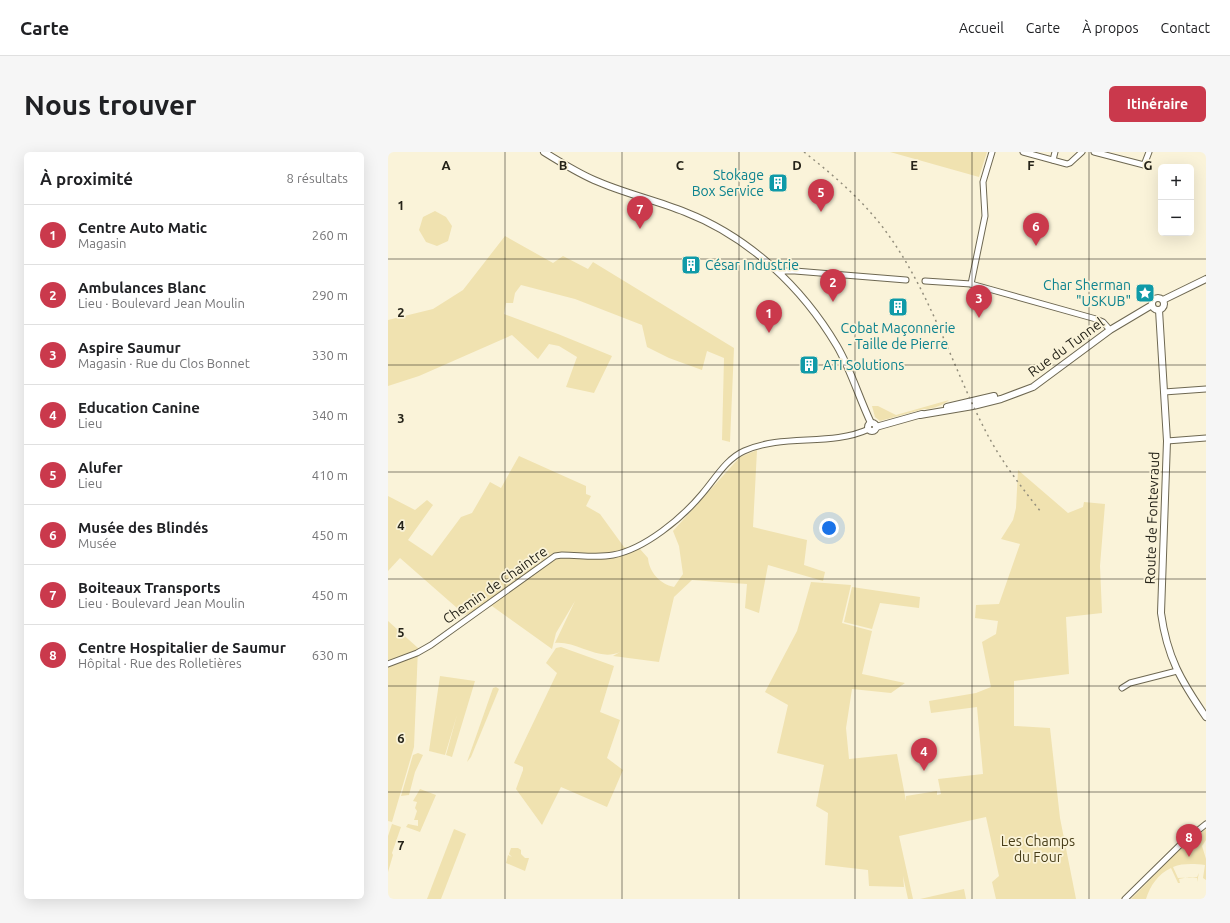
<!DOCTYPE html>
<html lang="fr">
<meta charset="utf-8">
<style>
:root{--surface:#fff;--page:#f6f6f6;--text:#202124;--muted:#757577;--line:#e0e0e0;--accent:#ca394c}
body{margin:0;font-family:Ubuntu,sans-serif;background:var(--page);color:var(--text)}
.controls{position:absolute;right:12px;top:12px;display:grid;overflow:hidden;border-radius:6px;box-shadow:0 4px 16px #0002}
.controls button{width:36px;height:36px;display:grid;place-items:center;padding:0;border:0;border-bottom:1px solid var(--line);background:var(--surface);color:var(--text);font:20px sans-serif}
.you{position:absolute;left:441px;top:376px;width:14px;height:14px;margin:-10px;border:3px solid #fff;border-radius:50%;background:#1a73e8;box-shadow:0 0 0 6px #1a73e833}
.badge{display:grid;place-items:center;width:26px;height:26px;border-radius:50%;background:var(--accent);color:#fff;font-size:13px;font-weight:700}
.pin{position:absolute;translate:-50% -33px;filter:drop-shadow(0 1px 2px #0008)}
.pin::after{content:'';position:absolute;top:21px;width:14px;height:12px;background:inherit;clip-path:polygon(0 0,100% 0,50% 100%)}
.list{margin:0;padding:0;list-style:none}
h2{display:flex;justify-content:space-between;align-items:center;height:52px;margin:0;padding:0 16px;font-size:17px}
h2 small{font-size:13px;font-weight:400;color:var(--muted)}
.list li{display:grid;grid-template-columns:26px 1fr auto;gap:12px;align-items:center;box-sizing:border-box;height:60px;padding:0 16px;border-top:1px solid var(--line)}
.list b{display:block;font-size:15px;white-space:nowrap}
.list p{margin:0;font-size:13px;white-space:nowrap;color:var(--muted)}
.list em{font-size:13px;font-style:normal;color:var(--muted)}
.map{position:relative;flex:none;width:818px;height:747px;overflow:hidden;border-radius:6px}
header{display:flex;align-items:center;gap:24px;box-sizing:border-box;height:56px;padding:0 20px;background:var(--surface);border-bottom:1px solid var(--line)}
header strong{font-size:19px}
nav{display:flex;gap:22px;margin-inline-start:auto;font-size:14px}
.intro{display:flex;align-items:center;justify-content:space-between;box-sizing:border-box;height:96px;padding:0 24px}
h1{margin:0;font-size:28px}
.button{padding:10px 18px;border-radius:6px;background:var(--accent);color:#fff;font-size:14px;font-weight:700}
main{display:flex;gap:24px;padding:0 24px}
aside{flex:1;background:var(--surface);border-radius:6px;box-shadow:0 4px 16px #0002}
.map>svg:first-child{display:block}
</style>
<header>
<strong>Carte</strong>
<nav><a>Accueil</a><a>Carte</a><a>À propos</a><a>Contact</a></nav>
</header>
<div class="intro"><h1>Nous trouver</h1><a class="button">Itinéraire</a></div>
<main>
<aside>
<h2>À proximité<small>8 résultats</small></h2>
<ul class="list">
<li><span class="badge">1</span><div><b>Centre Auto Matic</b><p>Magasin</p></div><em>260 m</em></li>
<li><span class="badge">2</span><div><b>Ambulances Blanc</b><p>Lieu · Boulevard Jean Moulin</p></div><em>290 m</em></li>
<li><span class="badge">3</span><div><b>Aspire Saumur</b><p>Magasin · Rue du Clos Bonnet</p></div><em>330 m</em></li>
<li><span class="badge">4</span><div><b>Education Canine</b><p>Lieu</p></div><em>340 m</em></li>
<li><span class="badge">5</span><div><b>Alufer</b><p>Lieu</p></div><em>410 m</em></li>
<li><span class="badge">6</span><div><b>Musée des Blindés</b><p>Musée</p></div><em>450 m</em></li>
<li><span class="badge">7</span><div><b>Boiteaux Transports</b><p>Lieu · Boulevard Jean Moulin</p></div><em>450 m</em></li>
<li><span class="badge">8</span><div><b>Centre Hospitalier de Saumur</b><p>Hôpital · Rue des Rolletières</p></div><em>630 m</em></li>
</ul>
</aside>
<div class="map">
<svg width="818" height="747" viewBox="0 0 818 747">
<rect width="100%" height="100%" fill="#faf3d9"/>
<g fill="#f0e2b0">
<polygon points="502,0 599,0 591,25"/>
<polygon points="47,59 58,65 64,74 60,89 49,94 38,90 31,78 35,65"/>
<polygon points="117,84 165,111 175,104 200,117 205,110 346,196 342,290 334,288 336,206 319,199 314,218 281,206 259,195 254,173 187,147 133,133 127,141 125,151 118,151 116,162 170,182 224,204 206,241 178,235 189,205 171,194 161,192 150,207 124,183 31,224 0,234 0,168 45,157 75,138"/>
<path d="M 561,248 C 556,253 542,258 536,257 L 492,269 L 487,265 L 484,254 L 490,254 L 508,263 Z"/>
<path d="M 369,298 L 365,375 L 419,388 L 416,413 L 437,420 L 435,429 L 380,413 L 371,461 L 357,456 L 359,432 L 304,428 L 286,445 L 271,510 L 225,504 L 232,500 C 210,510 190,489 167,491 L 187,449 L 168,481 L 164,497 L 104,454 L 77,463 L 12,406 L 0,419 L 0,344 L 27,358 L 39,348 L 45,353 L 20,388 L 44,404 L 73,365 L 84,361 L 102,330 L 113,336 L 131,304 L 198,334 L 198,342 L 203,344 L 198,354 L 212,362 L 236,395 L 252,397 L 260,406 C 261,420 272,432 286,435 L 295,422 L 291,394 L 285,379 L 352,305 Z"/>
<polygon points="630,318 680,361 695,355 696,350 717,352 712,414 714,461 678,465 681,522 626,529 626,574 662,576 672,666 688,747 608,747 604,730 611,724 598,665 511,684 525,747 520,747 515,724 516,735 481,734 480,718 437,713 440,661 428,654 436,613 389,601 400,553 377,540 409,479 423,430 463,433 454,471 484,479 474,522 517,531 503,541 464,537 458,576 461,607 509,602 518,649 518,644 549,639 549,643 553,642 550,627 595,622 589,555 543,561 541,549 588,541 603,535 594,490 608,482 610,469 587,466 588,453 611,452 632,392 613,387 625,368 628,356"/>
<polygon points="464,435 532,445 531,456 492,451 484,477 456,470"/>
<polygon points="0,469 30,496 26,595 4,670 0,669"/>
<polygon points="173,495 226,514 212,560 232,568 219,606 235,618 219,655 173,635 154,673 128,637 135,618 135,615 126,611 169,521 158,511 168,496"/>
<polygon points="52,524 87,529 64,605 58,603 69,563 57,603 41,599"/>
<polygon points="108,535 111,537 83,605 79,610 105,536"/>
<polygon points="30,601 35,603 27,620 21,643 13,644 25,603"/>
<polygon points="32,637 48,643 32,680 18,675 20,672 30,674 30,668 26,668 29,659 27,656 29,650 25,649"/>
<polygon points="4,672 13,675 4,701 5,703 0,720 0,684"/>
<polygon points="66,677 78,682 53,747 39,747"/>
<path d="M 818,677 L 818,688 L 814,694 L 818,707 L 818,728 L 815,726 L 817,713 C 807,712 795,711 785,715 L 790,726 L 809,725 L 811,721 L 809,730 L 809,726 L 801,725 L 791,727 L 792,731 L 790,731 L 783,716 C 770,722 762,734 758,747 L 743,747 L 794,695 Z"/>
<polygon points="123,696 130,696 133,698 133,702 137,706 141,706 137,719 118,711 120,703 124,705 121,702"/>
<polygon points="576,737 578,747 532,747"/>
</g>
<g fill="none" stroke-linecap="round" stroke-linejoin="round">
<g stroke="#6e6852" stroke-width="7">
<g id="minor">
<polyline points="635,0 679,12 682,11 694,0"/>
<polyline points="706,0 756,13 761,0"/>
<polyline points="665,8 667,0"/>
<polyline points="392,121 397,119 407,119 518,128"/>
<polyline points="537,129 583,132 708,167 715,170 722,178"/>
<polyline points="583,132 597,64 595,30 604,0"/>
<polyline points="776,240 818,237"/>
<polyline points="779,289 818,286"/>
<path d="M 0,512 L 29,501 L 43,493 L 167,404 L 174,403 C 191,403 209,406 225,403 C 257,397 294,366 314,342 C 327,327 338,307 356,299 C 396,281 442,295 481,277"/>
<polyline points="734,536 742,531 789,519"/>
<polyline points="737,747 793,692 818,672"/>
</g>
</g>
<g stroke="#6e6852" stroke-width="8">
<g id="tertiary">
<path d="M 156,0 C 172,10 188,20 206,28 C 235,41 267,48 297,60 C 361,85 414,135 449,194 C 463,218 471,246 483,271"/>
<circle cx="770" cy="152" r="6"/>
<polyline points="775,148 818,127"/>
<path d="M 771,158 L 779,289 L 773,461 C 779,505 793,529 818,565"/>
<polyline points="559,255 606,244"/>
<polyline points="532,263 585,254 613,247 645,235 722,178 764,153"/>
<circle cx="484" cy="275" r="4"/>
<polyline points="488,275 534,262"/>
</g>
</g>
<use href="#minor" stroke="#fff" stroke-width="5"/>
<use href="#tertiary" stroke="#fff" stroke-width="6"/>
<path stroke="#938e7c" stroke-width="1.5" stroke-dasharray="2 4" stroke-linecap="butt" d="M 416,0 C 444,22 471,45 493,73 C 539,132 561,206 594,272 C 610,305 631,332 653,360"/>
</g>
<path fill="none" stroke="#252319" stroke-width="1" stroke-opacity="0.55" d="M 117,0 L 117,747M 234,0 L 234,747M 351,0 L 351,747M 467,0 L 467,747M 584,0 L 584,747M 701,0 L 701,747M 0,107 L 818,107M 0,213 L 818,213M 0,320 L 818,320M 0,427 L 818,427M 0,534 L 818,534M 0,640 L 818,640"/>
<defs>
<g id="building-square" transform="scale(1)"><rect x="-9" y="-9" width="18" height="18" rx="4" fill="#0f9aa8" stroke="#faf3d9"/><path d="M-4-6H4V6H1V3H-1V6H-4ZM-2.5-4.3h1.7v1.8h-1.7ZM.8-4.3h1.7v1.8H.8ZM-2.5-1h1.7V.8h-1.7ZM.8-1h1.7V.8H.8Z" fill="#fff"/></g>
<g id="sight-square" transform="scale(1)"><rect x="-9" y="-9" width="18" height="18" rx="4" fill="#0f9aa8" stroke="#faf3d9"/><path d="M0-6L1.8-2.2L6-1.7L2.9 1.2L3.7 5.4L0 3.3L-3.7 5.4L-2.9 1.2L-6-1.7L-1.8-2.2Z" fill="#fff"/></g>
</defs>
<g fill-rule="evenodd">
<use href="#building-square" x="390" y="31"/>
<use href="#building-square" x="303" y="113"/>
<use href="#sight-square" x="757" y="141"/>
<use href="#building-square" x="510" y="155"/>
<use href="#building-square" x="421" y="213"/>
</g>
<g text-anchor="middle" stroke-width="3.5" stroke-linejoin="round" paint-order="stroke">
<g font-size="14" fill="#0d838f" stroke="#faf3d9" text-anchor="end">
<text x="376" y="28">Stokage<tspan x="376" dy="16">Box Service</tspan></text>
<text x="317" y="118" text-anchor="start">César Industrie</text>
<text x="743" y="138">Char Sherman<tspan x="743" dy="16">"USKUB"</tspan></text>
<text x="510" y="181" text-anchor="middle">Cobat Maçonnerie<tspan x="510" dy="16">- Taille de Pierre</tspan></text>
<text x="435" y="218" text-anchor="start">ATI Solutions</text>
</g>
<g font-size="14" fill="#252319" stroke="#faf3d9">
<text transform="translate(678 195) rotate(-36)" y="5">Rue du Tunnel</text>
<text transform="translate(764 366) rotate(-88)" y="5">Route de Fontevraud</text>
<text transform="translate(107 433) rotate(-35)" y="5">Chemin de Chaintre</text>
</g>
<g font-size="14" fill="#483e19" stroke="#faf3d9">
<text x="650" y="694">Les Champs<tspan x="650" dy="16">du Four</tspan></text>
</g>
</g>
<g font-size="13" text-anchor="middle" font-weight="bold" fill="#252319" stroke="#faf3d9" stroke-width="3.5" stroke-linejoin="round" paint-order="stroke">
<text x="58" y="18">A</text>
<text x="175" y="18">B</text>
<text x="292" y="18">C</text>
<text x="409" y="18">D</text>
<text x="526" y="18">E</text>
<text x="643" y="18">F</text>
<text x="760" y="18">G</text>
<text x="13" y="58">1</text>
<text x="13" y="165">2</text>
<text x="13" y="271">3</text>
<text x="13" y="378">4</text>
<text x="13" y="485">5</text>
<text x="13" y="591">6</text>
<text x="13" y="698">7</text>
</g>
</svg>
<div class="controls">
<button>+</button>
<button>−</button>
</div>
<div class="you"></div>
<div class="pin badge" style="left:381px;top:181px">1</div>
<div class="pin badge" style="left:445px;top:150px">2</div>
<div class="pin badge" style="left:591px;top:166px">3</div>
<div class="pin badge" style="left:536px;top:619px">4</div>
<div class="pin badge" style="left:433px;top:60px">5</div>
<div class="pin badge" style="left:648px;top:94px">6</div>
<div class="pin badge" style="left:252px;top:77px">7</div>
<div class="pin badge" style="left:801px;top:705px">8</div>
</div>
</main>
